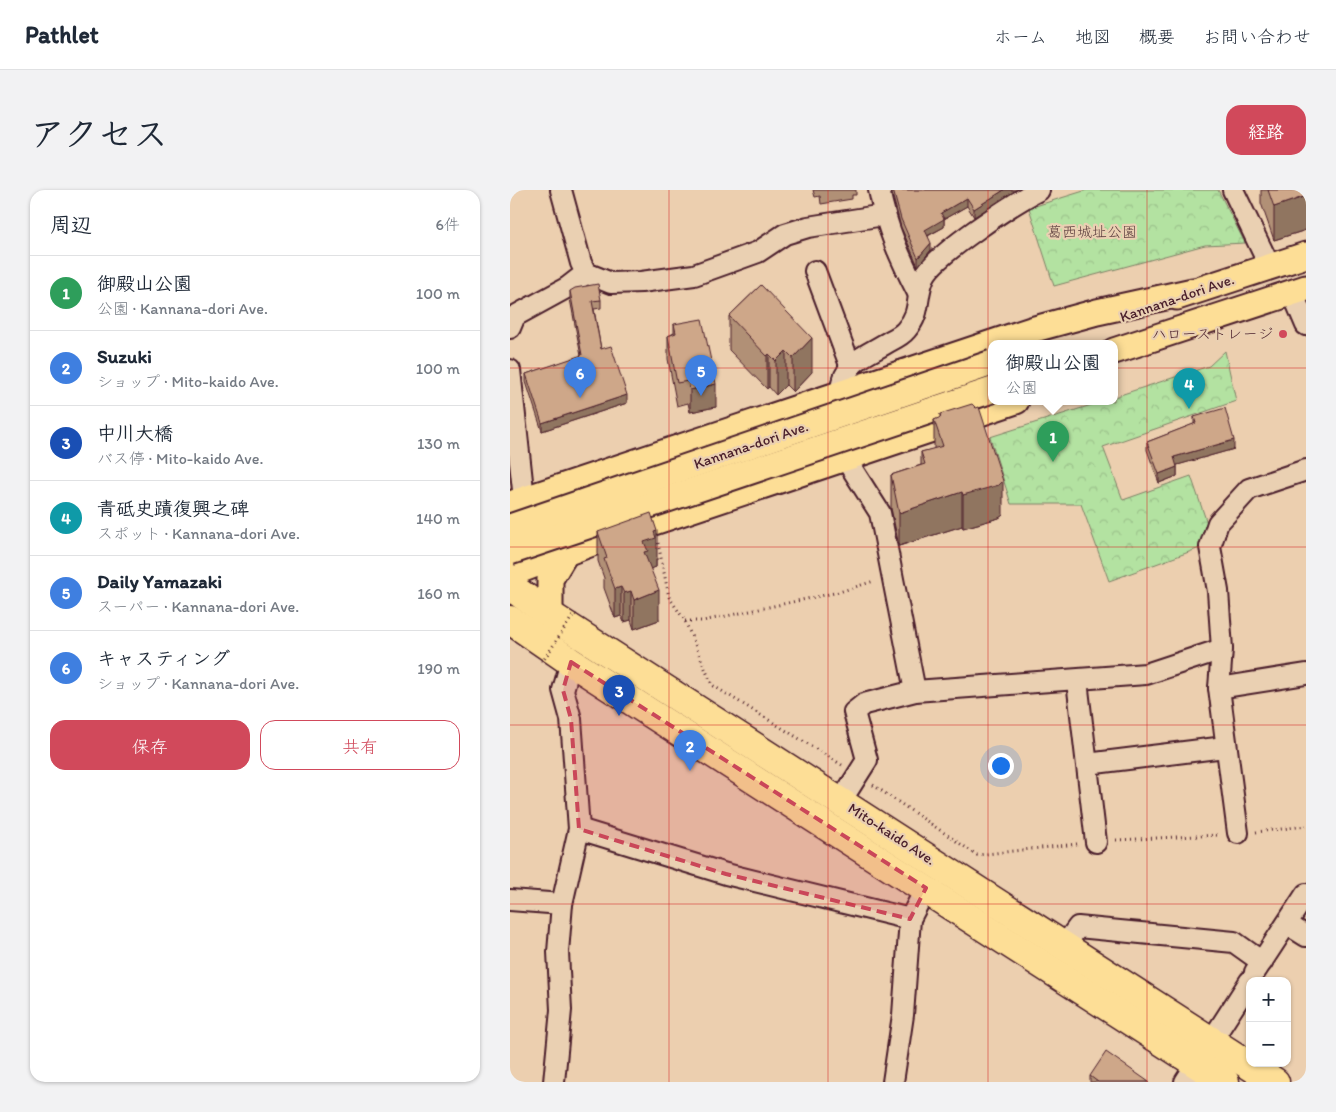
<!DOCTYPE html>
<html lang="ja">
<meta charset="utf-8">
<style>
:root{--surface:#fff;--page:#f2f2f3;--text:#1f2937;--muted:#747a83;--line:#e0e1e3;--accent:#d1495b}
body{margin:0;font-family:Itim,"Klee One",sans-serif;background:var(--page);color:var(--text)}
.controls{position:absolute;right:15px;bottom:15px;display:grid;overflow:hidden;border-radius:10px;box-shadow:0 1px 4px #0004}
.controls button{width:45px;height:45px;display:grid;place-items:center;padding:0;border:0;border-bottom:1px solid var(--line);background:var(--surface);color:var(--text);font:25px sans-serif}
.you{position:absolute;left:490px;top:575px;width:18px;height:18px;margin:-12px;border:4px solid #fff;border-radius:50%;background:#1a73e8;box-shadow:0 0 0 8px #1a73e833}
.badge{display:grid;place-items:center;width:32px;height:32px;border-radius:50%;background:var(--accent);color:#fff;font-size:16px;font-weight:700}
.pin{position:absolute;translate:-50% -41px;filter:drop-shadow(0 1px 2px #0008)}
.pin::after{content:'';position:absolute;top:26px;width:18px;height:15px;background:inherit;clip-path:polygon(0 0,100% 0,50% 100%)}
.popup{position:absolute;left:478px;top:150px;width:130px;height:65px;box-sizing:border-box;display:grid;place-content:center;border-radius:10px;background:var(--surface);filter:drop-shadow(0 1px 4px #0005);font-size:16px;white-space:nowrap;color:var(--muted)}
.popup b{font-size:19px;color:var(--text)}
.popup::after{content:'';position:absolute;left:50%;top:100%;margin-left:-10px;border:10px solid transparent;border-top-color:var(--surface)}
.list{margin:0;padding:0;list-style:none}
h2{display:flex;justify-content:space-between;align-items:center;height:65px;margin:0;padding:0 20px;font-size:21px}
h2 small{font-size:16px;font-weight:400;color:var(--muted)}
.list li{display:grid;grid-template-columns:32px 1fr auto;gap:15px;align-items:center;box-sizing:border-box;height:75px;padding:0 20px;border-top:1px solid var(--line)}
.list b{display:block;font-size:19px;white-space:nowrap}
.list p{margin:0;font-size:16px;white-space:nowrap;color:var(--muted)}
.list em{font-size:16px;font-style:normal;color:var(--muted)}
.actions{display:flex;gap:10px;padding:15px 20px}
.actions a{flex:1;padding:11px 0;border:1px solid var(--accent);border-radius:15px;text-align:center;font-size:18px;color:var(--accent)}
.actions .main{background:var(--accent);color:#fff}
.map{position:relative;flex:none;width:796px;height:892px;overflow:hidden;border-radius:15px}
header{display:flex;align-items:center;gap:30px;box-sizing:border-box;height:70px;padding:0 25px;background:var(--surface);border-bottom:1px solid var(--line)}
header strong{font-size:24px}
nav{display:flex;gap:28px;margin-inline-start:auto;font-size:18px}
.intro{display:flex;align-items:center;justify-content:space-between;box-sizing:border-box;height:120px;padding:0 30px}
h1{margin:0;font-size:35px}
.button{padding:12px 22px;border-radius:15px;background:var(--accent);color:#fff;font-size:18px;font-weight:700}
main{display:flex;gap:30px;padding:0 30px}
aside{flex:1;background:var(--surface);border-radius:15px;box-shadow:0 1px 4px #0004}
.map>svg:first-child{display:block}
</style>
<header>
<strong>Pathlet</strong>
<nav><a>ホーム</a><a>地図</a><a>概要</a><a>お問い合わせ</a></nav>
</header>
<div class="intro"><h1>アクセス</h1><a class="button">経路</a></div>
<main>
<aside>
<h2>周辺<small>6件</small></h2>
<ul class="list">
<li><span class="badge" style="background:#2e9e5b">1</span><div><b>御殿山公園</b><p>公園 · Kannana-dori Ave.</p></div><em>100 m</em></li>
<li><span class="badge" style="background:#3f7fe0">2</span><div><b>Suzuki</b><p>ショップ · Mito-kaido Ave.</p></div><em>100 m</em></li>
<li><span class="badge" style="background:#1a4fb4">3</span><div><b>中川大橋</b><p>バス停 · Mito-kaido Ave.</p></div><em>130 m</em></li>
<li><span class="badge" style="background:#0f9aa8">4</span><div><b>青砥史蹟復興之碑</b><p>スポット · Kannana-dori Ave.</p></div><em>140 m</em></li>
<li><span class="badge" style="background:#3f7fe0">5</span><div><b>Daily Yamazaki</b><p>スーパー · Kannana-dori Ave.</p></div><em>160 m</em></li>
<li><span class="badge" style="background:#3f7fe0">6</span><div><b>キャスティング</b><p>ショップ · Kannana-dori Ave.</p></div><em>190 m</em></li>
</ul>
<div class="actions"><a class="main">保存</a><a>共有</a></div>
</aside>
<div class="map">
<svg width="796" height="892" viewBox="0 0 796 892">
<defs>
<pattern id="forest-crowns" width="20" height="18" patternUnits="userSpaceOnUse" patternTransform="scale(1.25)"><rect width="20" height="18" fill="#b3e2a1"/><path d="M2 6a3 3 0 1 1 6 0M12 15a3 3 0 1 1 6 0" fill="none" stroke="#9bc18b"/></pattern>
</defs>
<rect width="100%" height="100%" fill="#eccfaf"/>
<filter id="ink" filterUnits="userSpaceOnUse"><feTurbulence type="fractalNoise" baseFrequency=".02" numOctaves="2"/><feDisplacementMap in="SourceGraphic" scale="10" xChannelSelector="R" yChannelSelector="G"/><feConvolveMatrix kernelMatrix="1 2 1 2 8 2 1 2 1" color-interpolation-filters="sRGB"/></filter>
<g filter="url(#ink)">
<g fill="url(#forest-crowns)" stroke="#7e8066">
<polygon points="577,0 708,0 735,53 695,55 544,96 519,18"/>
<polygon points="715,161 726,211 593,257 613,310 681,286 697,333 690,358 599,391 571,314 501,314 480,247 594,211 604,211 604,207 699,176"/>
</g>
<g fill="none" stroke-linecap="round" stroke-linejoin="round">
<g stroke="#4a1f2b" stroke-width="24">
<g id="minor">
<path d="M 369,0 C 377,39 390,68 408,103"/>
<polyline points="723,0 760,77"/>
<polyline points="305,81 340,175"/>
<polyline points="76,83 101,93 131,92 184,85 248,62 275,44 298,37 374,25"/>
<polyline points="782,102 796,135"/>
<polyline points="0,138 5,126 58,97 76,83 71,73 51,0"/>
<polyline points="0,180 14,309"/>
<path d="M 330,202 C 336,169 354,167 380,151 C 386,148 392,145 396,140 C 412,122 405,108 414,87 C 424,65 505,12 529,0"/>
<polyline points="335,268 370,323 405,501"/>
<polyline points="567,491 586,652"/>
<polyline points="709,498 796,484"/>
<polyline points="577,574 715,557"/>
<polyline points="331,611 357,570 344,522 354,514 405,501 636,484 712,459"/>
<polyline points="69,639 216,684 400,729"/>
<polyline points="728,643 709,498 712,459 708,401 700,357 708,333 739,299 796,280"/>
<polyline points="0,710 52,714"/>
<polyline points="777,734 796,746"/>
<polyline points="554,756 568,737 724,752 752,772"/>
<polyline points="745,782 796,704"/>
<polyline points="44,892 51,820 48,762 52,714 69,639 61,529 53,500 61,472"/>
<polyline points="383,892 393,825 400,729 416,698"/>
<polyline points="675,892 740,791"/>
</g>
</g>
<g stroke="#4a1f2b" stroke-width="29">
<g id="major">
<polyline points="667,107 796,65"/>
<polyline points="604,161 796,98"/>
<polyline points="0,314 521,140 587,122 683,101"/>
<polyline points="0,384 90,350 506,211"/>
<polyline points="40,425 40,389 55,364"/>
</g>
</g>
<g stroke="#4a1f2b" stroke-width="31">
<g id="highway">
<polyline points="0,396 40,425 765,892"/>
<polyline points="0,430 61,472 715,892"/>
</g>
</g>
<g stroke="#4a1f2b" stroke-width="3" stroke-dasharray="1 4" stroke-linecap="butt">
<polyline points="148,353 159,407 175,431 202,495 332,575"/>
<polyline points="175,431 193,431 329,402 364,391"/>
<polyline points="363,595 467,665 567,654"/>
<polyline points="746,642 796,636"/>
<polyline points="606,650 709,645"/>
</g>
<use href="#minor" stroke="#ead0b2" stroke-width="20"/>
<use href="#major" stroke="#fdde96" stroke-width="25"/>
<use href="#highway" stroke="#fdde96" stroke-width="28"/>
<g stroke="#4a1f2b" stroke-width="29" stroke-linecap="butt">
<g id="major-bridge">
<polyline points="0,337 482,173"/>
<polyline points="0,362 482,200"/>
</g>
</g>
<polyline stroke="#4a1f2b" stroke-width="3" stroke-dasharray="1 4" stroke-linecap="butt" points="31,470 33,471 64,424 66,425"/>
<use href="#major-bridge" stroke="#fdde96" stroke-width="25"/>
</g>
<g fill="#b19076" stroke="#4a1f2b">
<polygon points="303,0 346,0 346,5 342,5 342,9 311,14 310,6 305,7"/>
<polygon points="381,0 506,0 464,27 457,16 434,29 434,37 418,46 421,60 408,76 391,37"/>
<polygon points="751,0 796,0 796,40 764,50 751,13"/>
<polygon points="251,95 302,182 283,202 276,195 266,205 259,197 257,199 219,160 219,126"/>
<polygon points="60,101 91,110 91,118 84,119 91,159 117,213 32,241 16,192 16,184 71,166 60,109"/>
<polygon points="164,134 206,217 180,222 178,213 167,216 158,169 158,146 164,143"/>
<polygon points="430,224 493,325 489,328 453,338 452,336 389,356 381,318 381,285 411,275 411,262 424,259 424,230 430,228"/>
<polygon points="684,227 724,259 667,275 667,286 649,293 637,260 637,252 684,234"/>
<polygon points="88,342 147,370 146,370 146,377 140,379 149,430 124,439 121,430 114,432 111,426 105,428 94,398 94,388 88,371"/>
<polygon points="580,886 639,892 580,892"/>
</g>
<g fill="#907560" stroke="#4a1f2b">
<polygon points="494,0 506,0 464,27 464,19"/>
<polygon points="796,6 796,40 764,50 764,17"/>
<polygon points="457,8 457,16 434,29 434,37 415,47 415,40 431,23"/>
<polygon points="421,53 421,60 408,76 408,68"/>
<polygon points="302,148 302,182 283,202 283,168"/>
<polygon points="276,161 276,195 266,205 266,171"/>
<polygon points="259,164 259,197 257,199 257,166"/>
<polygon points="206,194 206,217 180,222 180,200"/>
<polygon points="117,205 117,213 32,241 32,233"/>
<polygon points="724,250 724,259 664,276 664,267"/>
<polygon points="667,277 667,286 649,293 649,284"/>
<polygon points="493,291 493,325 489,328 453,338 453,305"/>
<polygon points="452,302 452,336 389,356 389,323"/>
<polygon points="147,341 147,370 146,370 146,377 138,380 134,391 134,352 144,342"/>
<polygon points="111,397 111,426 105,428 105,399"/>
<polygon points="149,400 149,430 124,439 124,410"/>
<polygon points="121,401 121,430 114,432 114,403"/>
</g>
<g fill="#cea789" stroke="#4a1f2b">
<polygon points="383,0 494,0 464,19 457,8 431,23 434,29 415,40 421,53 408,68 391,29"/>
<polygon points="758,0 796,0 796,6 764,17"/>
<polygon points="88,94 91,110 82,111 91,159 101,156 117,205 32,233 16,184 72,165 60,101 65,98"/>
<polygon points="251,95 302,148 283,168 276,161 266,171 259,164 257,166 219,126"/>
<polygon points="192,129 206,194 180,200 178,191 167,193 158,146 166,143 164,134"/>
<polygon points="462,214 466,218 469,217 493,291 489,295 453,305 452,302 389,323 381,285 415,274 411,262 433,256 424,230 431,227 430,224"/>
<polygon points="715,218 724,250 664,267 667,277 649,284 637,252 686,233 684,227"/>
<polygon points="141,323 147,341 144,342 146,348 134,352 138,361 134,362 149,400 124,410 121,401 114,403 111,397 105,399 94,369 97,368 88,342"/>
<polygon points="596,862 639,892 588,892 580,886"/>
</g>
</g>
<path fill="#ca4759" fill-opacity="0.2" stroke="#ca4759" stroke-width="4" stroke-dasharray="10 6" stroke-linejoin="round" d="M 61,472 L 416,698 L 400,729 L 216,684 L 69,639 L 61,529 L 53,500 Z"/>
<path fill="none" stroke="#d62828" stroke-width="1" stroke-opacity="0.55" d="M 159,0 L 159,892M 318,0 L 318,892M 478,0 L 478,892M 637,0 L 637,892M 0,178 L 796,178M 0,357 L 796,357M 0,535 L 796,535M 0,714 L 796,714"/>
<circle fill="#d1495b" stroke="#ead0b2" stroke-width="2" cx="773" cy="144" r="5"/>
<g text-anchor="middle" stroke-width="4.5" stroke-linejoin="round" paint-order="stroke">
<g font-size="15" fill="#5a3c3d" stroke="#ead0b2">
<text x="582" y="47">葛西城址公園</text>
</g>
<g font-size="15" fill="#4a1f2b" stroke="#ead0b2">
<text transform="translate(667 108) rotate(-19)" y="5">Kannana-dori Ave.</text>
<text transform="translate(241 255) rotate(-19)" y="5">Kannana-dori Ave.</text>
<text transform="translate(382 644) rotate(33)" y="5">Mito-kaido Ave.</text>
</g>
<g font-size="15" fill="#4a1f2b" stroke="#ead0b2" text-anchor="end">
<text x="763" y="149">ハローストレージ</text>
</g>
</g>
</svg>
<div class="controls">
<button>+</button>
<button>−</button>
</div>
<div class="you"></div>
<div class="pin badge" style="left:543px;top:272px;background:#2e9e5b">1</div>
<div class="popup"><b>御殿山公園</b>公園</div>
<div class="pin badge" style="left:180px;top:581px;background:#3f7fe0">2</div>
<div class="pin badge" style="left:109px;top:526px;background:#1a4fb4">3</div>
<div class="pin badge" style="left:679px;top:219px;background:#0f9aa8">4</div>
<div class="pin badge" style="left:191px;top:206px;background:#3f7fe0">5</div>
<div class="pin badge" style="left:70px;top:208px;background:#3f7fe0">6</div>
</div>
</main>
